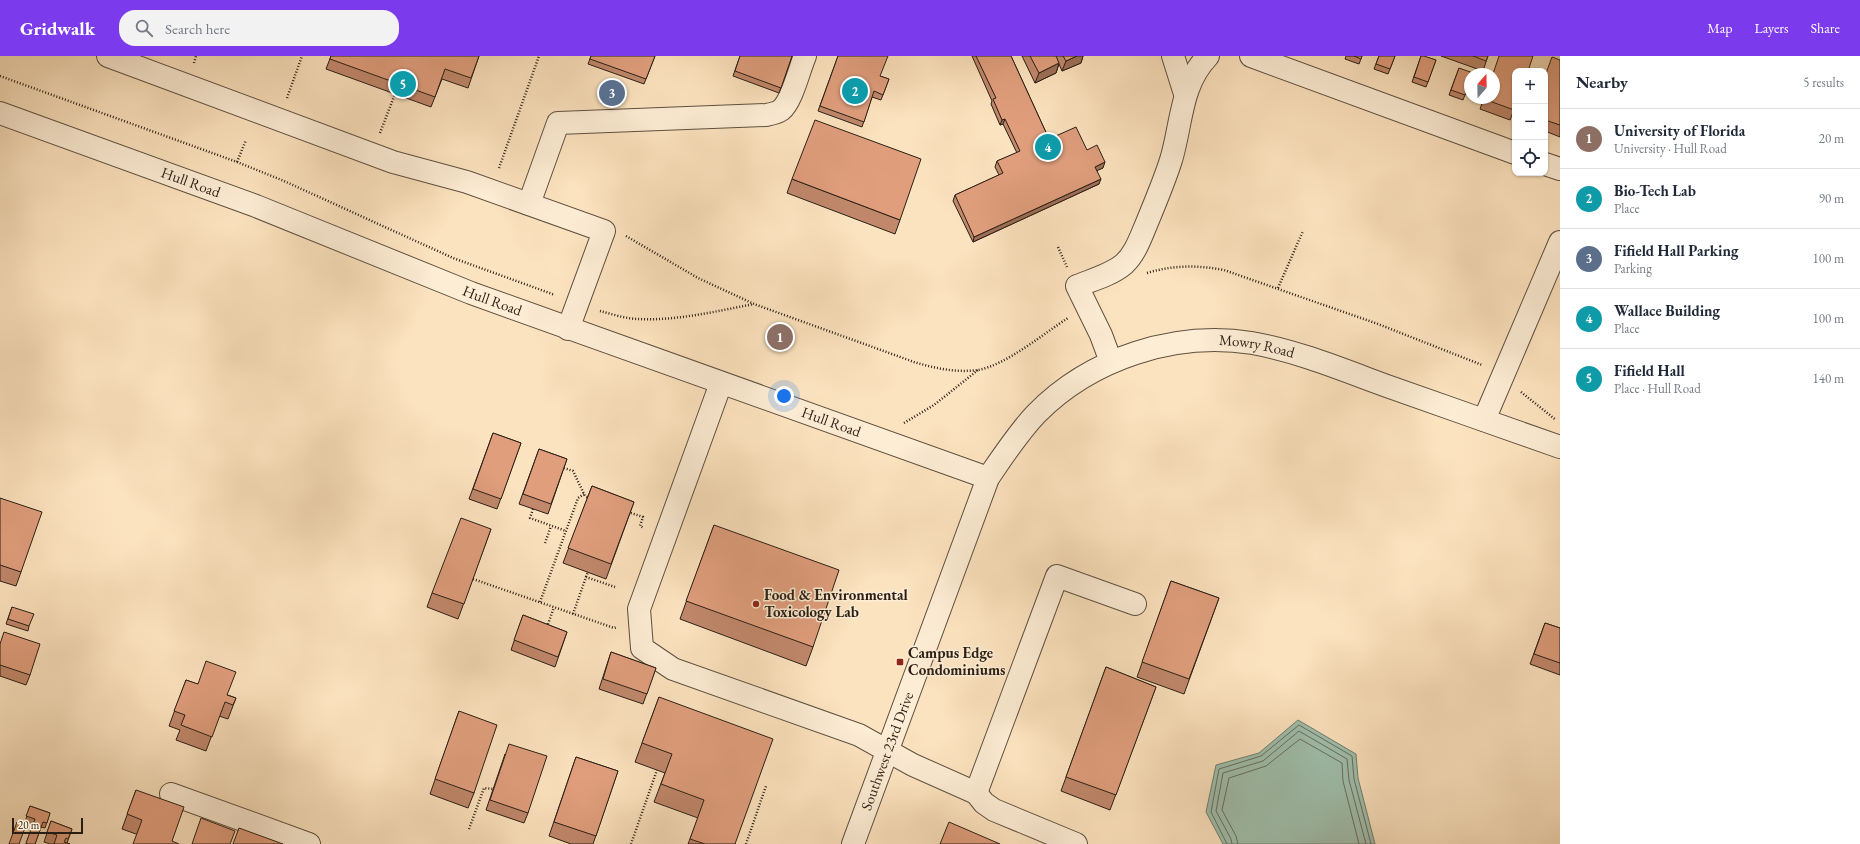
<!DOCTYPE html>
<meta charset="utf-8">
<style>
:root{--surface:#fff;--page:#f2f2f3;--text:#1f2937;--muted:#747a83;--line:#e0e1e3;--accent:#7c3aed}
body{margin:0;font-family:"EB Garamond",serif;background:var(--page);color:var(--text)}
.controls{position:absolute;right:12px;top:12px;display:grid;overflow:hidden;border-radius:8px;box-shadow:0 1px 3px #0004}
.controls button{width:36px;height:36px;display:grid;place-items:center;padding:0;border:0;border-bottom:1px solid var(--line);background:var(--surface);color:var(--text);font:20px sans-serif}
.compass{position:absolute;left:1464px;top:12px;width:36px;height:36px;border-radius:50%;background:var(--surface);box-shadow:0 1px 3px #0004;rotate:20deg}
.scale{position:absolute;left:12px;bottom:10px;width:71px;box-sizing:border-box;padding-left:4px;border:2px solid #2b1f15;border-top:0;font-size:11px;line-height:14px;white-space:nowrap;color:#2b1f15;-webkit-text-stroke:3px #fdedd5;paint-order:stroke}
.you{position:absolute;left:784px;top:340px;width:14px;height:14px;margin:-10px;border:3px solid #fff;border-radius:50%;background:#1a73e8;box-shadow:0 0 0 6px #1a73e833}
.badge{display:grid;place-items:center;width:26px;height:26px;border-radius:50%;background:var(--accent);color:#fff;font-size:13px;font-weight:700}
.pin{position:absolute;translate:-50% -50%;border:2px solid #fff;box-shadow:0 1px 4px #0006}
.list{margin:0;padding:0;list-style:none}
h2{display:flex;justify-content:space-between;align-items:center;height:52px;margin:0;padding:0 16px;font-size:17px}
h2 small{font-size:13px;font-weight:400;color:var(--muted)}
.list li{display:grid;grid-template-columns:26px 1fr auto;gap:12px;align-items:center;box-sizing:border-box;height:60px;padding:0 16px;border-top:1px solid var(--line)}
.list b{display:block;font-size:15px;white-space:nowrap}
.list p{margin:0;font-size:13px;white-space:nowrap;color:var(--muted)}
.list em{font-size:13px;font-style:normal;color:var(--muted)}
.icon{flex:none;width:22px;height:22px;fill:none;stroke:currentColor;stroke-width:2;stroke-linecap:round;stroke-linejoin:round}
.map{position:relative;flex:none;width:1560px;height:788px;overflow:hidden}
header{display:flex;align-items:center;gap:24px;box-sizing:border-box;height:56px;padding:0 20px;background:var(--accent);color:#fff}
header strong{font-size:19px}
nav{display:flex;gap:22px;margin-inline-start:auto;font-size:14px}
.search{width:280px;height:36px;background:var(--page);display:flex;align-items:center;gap:10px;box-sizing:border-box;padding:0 14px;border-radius:16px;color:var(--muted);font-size:15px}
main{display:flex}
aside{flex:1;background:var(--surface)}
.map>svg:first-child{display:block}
</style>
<header>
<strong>Gridwalk</strong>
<div class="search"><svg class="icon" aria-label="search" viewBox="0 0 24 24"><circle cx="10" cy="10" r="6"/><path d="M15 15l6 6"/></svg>Search here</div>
<nav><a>Map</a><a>Layers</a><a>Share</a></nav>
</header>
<main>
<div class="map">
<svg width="1560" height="788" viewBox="0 0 1560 788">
<rect width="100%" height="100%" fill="#fce3bf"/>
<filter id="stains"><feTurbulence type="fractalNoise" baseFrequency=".005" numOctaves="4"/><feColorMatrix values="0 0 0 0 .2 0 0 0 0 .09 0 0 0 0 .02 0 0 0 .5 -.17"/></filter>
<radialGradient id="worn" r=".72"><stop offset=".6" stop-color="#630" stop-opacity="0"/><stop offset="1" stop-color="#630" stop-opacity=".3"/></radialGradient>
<polygon fill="#a0bfad" stroke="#717f70" points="1298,664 1356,698 1358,722 1375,788 1223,788 1206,756 1216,709 1259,697"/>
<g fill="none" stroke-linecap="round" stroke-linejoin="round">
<g stroke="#666f61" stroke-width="1">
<polyline points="1227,788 1211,756 1219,713 1261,700 1299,669 1352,700 1354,723 1371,788"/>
<polyline points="1232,788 1231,783 1216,755 1223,717 1263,705 1299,675 1347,703 1349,724 1366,788"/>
<polyline points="1238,788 1236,780 1222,754 1229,722 1266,710 1300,683 1342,707 1343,725 1359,788"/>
</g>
<g stroke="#5f5040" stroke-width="24">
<g id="minor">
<polyline points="108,0 393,106 467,126 604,175 568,273"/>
<polyline points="1173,0 1185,38"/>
<polyline points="1251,0 1515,97"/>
<path id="s1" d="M 0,57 L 256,150 L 471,237 L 988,422"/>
<polyline points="1545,108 1560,113"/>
<path d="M 529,148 L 558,67 L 766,59 C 771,58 777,57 781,54 C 792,45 799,14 805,0"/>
<path d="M 1111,306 L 1101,279 L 1077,230 C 1092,224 1111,219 1124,208 C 1135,198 1140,183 1146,169 C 1155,147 1164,126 1171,104 C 1182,68 1180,29 1208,0"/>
<polyline points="721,327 639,553 642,592 673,613 859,679 913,709 976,737 984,747 994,754 1076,788"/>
<polyline points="1484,364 1560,186"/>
<polyline points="976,737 1057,520 1135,548"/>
<polyline points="171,738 309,788"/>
<path id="s2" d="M 853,788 L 988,422 C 1003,400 1018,377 1036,358 C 1091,302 1175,275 1252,287 C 1297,295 1341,313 1384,329 C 1443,350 1501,370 1560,391"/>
</g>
</g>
<g stroke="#2b1f15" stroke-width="2.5" stroke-dasharray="1 2" stroke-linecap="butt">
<polyline points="194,7 196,0"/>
<polyline points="0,20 237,106 284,125 453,202 555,239"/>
<polyline points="287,42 302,0"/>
<polyline points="380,77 395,38"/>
<polyline points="237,106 246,84"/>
<polyline points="499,112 539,0"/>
<path d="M 626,180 L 698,222 L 754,248 L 914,306 C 934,312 956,317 978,314 C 1006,309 1043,278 1068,262"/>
<polyline points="1058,191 1067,211"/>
<path d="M 1147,217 C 1173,209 1198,209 1224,214 L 1378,268 L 1482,309"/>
<polyline points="1278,232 1303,175"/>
<path d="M 600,255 C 612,258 626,263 639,263 C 677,265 717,255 754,248"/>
<polyline points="1521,336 1556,364"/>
<polyline points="904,367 934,349 978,314"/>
<polyline points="561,411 573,415 585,440 589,442"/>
<polyline points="533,453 530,462 566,475"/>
<polyline points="628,456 643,461 640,470 644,472"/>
<polyline points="545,487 551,470"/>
<polyline points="586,521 588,516"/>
<polyline points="473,523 614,572 617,571"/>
<polyline points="540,546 578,442 584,438"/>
<polyline points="573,558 586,521 615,531"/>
<polyline points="547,571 554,551"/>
<polyline points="469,773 484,732 493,733"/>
<polyline points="631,788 657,714"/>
<polyline points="746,788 766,730"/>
</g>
<use href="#minor" stroke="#fdedd5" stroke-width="22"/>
</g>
<g fill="#c1886c" stroke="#2b1f15">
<polygon points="331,0 479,0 468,32 442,23 431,51 326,13"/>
<polygon points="591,0 655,0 644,28 588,8"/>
<polygon points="740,0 792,0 779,37 733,20"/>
<polygon points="838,0 880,20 889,23 881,44 872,41 862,71 818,55"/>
<polygon points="972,0 1011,0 1049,83 1087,94 1103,112 1097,114 1099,128 973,186 953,145 955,139 999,119 995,111 997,105 1017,97 1003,68 1000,69 991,48 992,45"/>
<polygon points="1022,0 1083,0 1081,7 1062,15 1059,8 1056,17 1035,27"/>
<polygon points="1346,0 1362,0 1359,8 1345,3"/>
<polygon points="1379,0 1395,0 1388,18 1374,13"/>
<polygon points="1421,0 1436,4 1426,31 1412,26"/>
<polygon points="1441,0 1488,0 1483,15"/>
<polygon points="1560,4 1560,81 1545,75 1545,20"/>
<polygon points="1459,12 1470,26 1463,44 1449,39"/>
<polygon points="1484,42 1515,51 1510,64 1480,53"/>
<polygon points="792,123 900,164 895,178 787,137"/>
<polygon points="493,377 521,387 497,453 469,443"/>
<polygon points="539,393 567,403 548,458 519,448"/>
<polygon points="592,430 634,446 606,523 563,507"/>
<polygon points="0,442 21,516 16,530 0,525"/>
<polygon points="714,469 813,591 806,610 680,563"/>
<polygon points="491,473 458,563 427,551 432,537"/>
<polygon points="1171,525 1219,542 1184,638 1137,621"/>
<polygon points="12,551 29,570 28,575 6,568"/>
<polygon points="523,559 567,576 555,611 511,594"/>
<polygon points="1545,567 1560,572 1560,619 1530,608"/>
<polygon points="0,587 30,619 26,629 0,620"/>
<polygon points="611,596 656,612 643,648 599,633"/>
<polygon points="1106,611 1156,631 1110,754 1061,735"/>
<polygon points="186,624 236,642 228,663 219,660 206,695 176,684 180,674 169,670"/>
<polygon points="659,641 735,788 688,788 698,762 654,746 665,717 635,706"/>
<polygon points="459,655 474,737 468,752 430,738"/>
<polygon points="505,698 528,757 524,767 486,754"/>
<polygon points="576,701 618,715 593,788 571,788 549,780"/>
<polygon points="136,734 172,785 136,778 122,773"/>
<polygon points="30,750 50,757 45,772 41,771 35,788 26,788 33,768 25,766"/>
<polygon points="51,765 72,773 67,787 70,788 50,788 44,786"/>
</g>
<g fill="#9d6f58" stroke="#2b1f15">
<polygon points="1077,0 1083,0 1081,7 1062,15 1066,5"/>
<polygon points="1059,7 1056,17 1035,27 1039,17"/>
<polygon points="1005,63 1003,68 1000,69 1002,64"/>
<polygon points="1105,106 1103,112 1094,116 1095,111"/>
<polygon points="1101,123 1099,128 973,186 974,181"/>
</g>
<g fill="#e09e7d" stroke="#2b1f15">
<polygon points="331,0 479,0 471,22 445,13 435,41 330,3"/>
<polygon points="591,0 655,0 646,23 590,3"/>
<polygon points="740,0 792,0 781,32 735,15"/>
<polygon points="838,0 888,0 880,20 889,23 883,39 874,35 864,66 820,50"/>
<polygon points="976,0 1011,0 1049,83 1076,71 1087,94 1097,89 1105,106 1095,111 1101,123 974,181 955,139 1003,117 997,105 1020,95 1005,63 1002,64 993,43 996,42"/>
<polygon points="1030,0 1056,0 1059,7 1039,17"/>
<polygon points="1063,0 1077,0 1066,5"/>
<polygon points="1354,0 1362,0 1361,3"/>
<polygon points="1379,0 1395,0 1390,13 1376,8"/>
<polygon points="1421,0 1424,0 1436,4 1428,26 1414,21"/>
<polygon points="1473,0 1488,0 1486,5"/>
<polygon points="1499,0 1533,0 1528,15 1515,15 1515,51 1514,54 1484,43 1484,42 1494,42 1494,18 1493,18"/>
<polygon points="1552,1 1560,4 1560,69 1545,64 1545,20"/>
<polygon points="1459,12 1473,17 1473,18 1470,18 1470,26 1465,39 1451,34"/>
<polygon points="815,64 921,103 900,164 792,123"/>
<polygon points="493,377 521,387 501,443 473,433"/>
<polygon points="539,393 567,403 551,448 523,438"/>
<polygon points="592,430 634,446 611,508 568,492"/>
<polygon points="0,442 42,456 21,516 0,509"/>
<polygon points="461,462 491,473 464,548 432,537"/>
<polygon points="714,469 839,514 813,591 686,545"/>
<polygon points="1171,525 1219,542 1189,623 1142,606"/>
<polygon points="12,551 34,558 29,570 8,563"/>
<polygon points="523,559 567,576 558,601 514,584"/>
<polygon points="1545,567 1560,572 1560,607 1534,598"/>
<polygon points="4,576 40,588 30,619 0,609 0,588"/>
<polygon points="611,596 656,612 647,638 603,623"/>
<polygon points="206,605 236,616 227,639 236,642 233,649 225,646 212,681 181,669 185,659 174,655 186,624 198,628"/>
<polygon points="1106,611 1156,631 1116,739 1066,721"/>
<polygon points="659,641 773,683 735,788 705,788 690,783 704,744 661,728 672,698 642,687"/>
<polygon points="459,655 497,669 474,737 435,723"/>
<polygon points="509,688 547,700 528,757 490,744"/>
<polygon points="576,701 618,715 596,780 554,766"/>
<polygon points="136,734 184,751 172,785 179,788 133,788 142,764 127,758"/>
<polygon points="30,750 50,757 47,767 43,766 35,788 28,788 26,787 35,763 26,760"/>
<polygon points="201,762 235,775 230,788 192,788"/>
<polygon points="51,765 72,773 68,783 66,782 64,786 70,788 54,788 57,779 47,776"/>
<polygon points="17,766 26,769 19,788 9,788"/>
<polygon points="949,766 1000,788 940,788"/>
<polygon points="239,772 283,788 233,788"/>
</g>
<g fill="#8f2418" stroke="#fdedd5" stroke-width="1.5">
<circle cx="756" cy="548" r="4"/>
<rect x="896" y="602" width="8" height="8" rx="2"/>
</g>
<g text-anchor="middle" stroke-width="3" stroke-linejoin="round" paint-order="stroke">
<g font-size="15" fill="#2b1f15" stroke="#fdedd5">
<text dy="5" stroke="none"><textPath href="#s1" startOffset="203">Hull Road</textPath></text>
<text dy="5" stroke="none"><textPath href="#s1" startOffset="527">Hull Road</textPath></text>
<text dy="5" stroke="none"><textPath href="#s2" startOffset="711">Mowry Road</textPath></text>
<text dy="5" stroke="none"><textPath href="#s1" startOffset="887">Hull Road</textPath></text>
<text dy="5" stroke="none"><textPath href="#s2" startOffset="99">Southwest 23rd Drive</textPath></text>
</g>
<g font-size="15" font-weight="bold" fill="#2b1f15" stroke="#fdedd5" text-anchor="start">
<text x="764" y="544">Food &amp; Environmental<tspan x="764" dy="17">Toxicology Lab</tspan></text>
<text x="908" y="602">Campus Edge<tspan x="908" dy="17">Condominiums</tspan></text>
</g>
</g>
<rect width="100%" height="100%" filter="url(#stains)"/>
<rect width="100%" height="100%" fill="url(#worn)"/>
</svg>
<div class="controls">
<button>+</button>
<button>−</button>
<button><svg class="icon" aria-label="locate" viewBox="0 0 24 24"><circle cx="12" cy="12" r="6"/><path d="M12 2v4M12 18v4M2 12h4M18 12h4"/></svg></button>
</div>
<svg class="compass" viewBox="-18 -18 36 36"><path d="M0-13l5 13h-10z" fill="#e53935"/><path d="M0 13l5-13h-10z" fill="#747a83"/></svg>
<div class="scale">20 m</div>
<div class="you"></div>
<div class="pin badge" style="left:780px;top:281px;background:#8d6e63">1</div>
<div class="pin badge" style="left:855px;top:35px;background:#0f9aa8">2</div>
<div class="pin badge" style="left:612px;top:37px;background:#5c6f8a">3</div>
<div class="pin badge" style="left:1048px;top:91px;background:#0f9aa8">4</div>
<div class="pin badge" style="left:403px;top:28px;background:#0f9aa8">5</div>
</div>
<aside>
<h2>Nearby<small>5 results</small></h2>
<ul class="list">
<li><span class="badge" style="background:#8d6e63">1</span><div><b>University of Florida</b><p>University · Hull Road</p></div><em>20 m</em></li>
<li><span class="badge" style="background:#0f9aa8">2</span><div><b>Bio-Tech Lab</b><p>Place</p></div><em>90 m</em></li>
<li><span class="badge" style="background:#5c6f8a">3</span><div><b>Fifield Hall Parking</b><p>Parking</p></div><em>100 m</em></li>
<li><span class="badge" style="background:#0f9aa8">4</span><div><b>Wallace Building</b><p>Place</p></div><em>100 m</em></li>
<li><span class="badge" style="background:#0f9aa8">5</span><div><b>Fifield Hall</b><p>Place · Hull Road</p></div><em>140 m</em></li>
</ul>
</aside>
</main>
